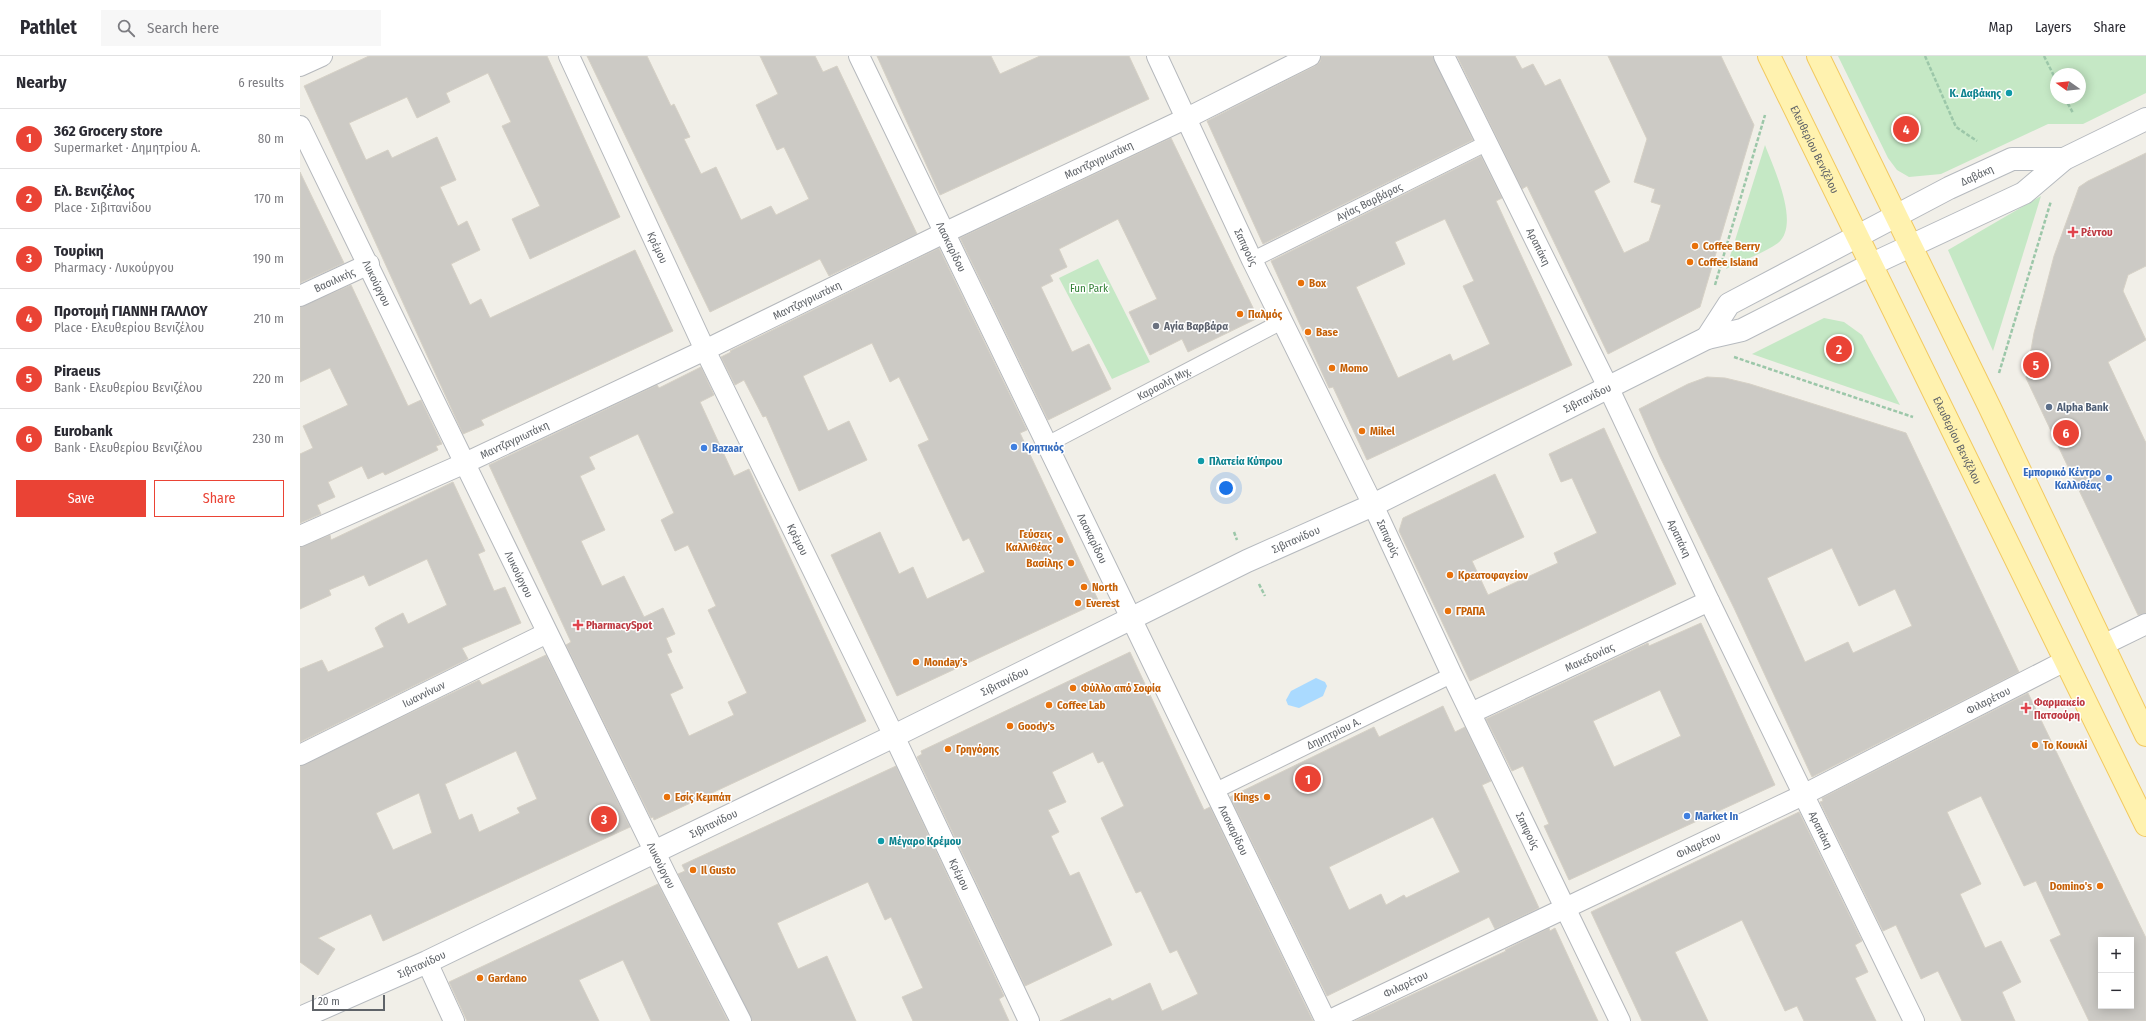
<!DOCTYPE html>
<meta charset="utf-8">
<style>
:root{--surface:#fff;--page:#f7f7f7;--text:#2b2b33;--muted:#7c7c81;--line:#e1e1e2;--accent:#ea4335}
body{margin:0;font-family:"Fira Sans Condensed",sans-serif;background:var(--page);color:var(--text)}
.controls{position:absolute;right:12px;bottom:12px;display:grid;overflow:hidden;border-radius:0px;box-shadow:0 2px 10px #0003}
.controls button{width:36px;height:36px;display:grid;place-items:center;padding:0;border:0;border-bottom:1px solid var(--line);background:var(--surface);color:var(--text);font:20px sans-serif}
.compass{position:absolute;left:1750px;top:12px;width:36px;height:36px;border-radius:50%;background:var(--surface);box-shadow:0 2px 10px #0003;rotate:285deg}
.scale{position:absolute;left:12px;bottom:10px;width:73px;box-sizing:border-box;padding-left:4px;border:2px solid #5f6368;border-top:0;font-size:11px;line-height:14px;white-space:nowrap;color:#5f6368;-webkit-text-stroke:3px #fff;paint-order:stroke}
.you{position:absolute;left:926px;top:432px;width:14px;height:14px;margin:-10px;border:3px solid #fff;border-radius:50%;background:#1a73e8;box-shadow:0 0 0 6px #1a73e833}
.badge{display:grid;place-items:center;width:26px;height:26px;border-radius:50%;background:var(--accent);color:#fff;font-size:13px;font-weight:700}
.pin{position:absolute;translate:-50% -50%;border:2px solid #fff;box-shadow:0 1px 4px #0006}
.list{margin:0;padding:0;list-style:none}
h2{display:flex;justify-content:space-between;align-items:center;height:52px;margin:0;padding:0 16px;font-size:17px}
h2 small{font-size:13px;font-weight:400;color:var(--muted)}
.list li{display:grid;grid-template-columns:26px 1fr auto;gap:12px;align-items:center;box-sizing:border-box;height:60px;padding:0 16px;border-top:1px solid var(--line)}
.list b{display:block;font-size:15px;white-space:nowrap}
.list p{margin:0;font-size:13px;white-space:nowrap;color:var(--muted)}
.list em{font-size:13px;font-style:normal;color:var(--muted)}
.actions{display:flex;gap:8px;padding:12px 16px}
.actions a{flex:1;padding:9px 0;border:1px solid var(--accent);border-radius:0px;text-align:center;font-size:14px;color:var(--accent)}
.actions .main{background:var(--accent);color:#fff}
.icon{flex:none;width:22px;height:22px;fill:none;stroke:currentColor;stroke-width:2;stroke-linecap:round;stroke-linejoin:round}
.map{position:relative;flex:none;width:1846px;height:965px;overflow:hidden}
header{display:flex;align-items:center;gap:24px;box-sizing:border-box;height:56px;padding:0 20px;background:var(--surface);border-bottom:1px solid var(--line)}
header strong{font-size:19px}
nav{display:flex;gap:22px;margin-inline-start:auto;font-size:14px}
.search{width:280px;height:36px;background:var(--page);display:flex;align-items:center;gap:10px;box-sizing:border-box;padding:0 14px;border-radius:0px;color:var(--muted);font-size:15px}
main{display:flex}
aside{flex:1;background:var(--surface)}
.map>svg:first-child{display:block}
</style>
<header>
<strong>Pathlet</strong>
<div class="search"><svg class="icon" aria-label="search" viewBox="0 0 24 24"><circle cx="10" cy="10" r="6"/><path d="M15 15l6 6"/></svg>Search here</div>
<nav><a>Map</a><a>Layers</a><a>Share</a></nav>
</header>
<main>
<aside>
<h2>Nearby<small>6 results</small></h2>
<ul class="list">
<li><span class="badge">1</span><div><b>362 Grocery store</b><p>Supermarket · Δημητρίου Α.</p></div><em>80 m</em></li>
<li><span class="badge">2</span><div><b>Ελ. Βενιζέλος</b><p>Place · Σιβιτανίδου</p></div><em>170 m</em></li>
<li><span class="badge">3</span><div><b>Τουρίκη</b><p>Pharmacy · Λυκούργου</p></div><em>190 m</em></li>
<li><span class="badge">4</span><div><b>Προτομή ΓΙΑΝΝΗ ΓΑΛΛΟΥ</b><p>Place · Ελευθερίου Βενιζέλου</p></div><em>210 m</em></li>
<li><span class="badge">5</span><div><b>Piraeus</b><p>Bank · Ελευθερίου Βενιζέλου</p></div><em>220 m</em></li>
<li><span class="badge">6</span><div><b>Eurobank</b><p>Bank · Ελευθερίου Βενιζέλου</p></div><em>230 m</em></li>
</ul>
<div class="actions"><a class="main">Save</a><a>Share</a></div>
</aside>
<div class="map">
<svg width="1846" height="965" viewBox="0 0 1846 965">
<rect width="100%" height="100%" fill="#f1efe8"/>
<g fill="#c5e8c5" fill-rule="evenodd">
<path d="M 1538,0 L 1846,0 L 1846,37 L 1783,68 L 1748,68 L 1641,118 L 1609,121 L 1597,114 L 1588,102 ZM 1756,18 L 1780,18 L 1780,42 L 1756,42 Z"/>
<path d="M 1465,89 C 1473,111 1501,168 1478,187 C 1464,197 1441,205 1426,213 Z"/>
<polygon points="1741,140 1693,295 1648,194"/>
<polygon points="798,203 850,306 812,323 759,222"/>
<polygon points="1524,262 1544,266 1562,279 1600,349 1452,298"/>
</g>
<polygon fill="#aadaff" points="1016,622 1025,626 1027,630 1023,640 999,652 988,649 986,644 991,635"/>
<g fill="#cccac5" stroke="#d6d1c6" fill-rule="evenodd">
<polygon points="69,0 247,0 320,161 230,203 212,163 240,150 202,70 211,66 188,17 146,37 150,46 117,62 107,41 49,67 66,104 88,94 92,102 137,81 156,124 140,131 158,170 167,165 180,194 151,208 170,249 181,243 190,262 335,194 373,275 181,364 184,369 163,378 4,30"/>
<polygon points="287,0 347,0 371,50 374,48 390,81 384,83 401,118 416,111 441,164 471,150 476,159 509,143 484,91 477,94 456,49 478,38 460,0 515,0 523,16 537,10 617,178 529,220 520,203 410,256"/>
<polygon points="577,0 691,0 700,18 740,0 829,0 849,43 640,139"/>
<polygon points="1021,0 1133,0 1173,84 963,188 907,65 1015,10 1020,6"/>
<polygon points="1157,0 1215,0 1222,13 1233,8 1245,30 1260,23 1310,126 1294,135 1324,197 1349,185 1361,149 1351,146 1355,133 1334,126 1347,83 1308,0 1421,0 1454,69 1400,251 1308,298 1227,130 1222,133"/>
<polygon points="871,82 958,262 888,296 882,283 850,299 829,256 857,243 818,163 759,193 767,211 750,219 753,225 741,231 772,296 789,288 811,333 748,364 660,182"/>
<polygon points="1846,97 1846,210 1828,219 1823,235 1846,284 1808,306 1846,387 1846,557 1838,559 1726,322 1734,277 1754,200 1779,131 1788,125"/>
<path d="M 1181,100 L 1202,142 L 1196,145 L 1272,309 L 1067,404 L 1033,331 L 1029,332 L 971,205 ZM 1145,163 L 1174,225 L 1163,230 L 1190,288 L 1153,305 L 1150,298 L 1098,322 L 1056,231 L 1105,208 L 1095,186 Z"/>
<polygon points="0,116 44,207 0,227"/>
<polygon points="639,192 727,374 720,377 799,546 597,640 531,499 580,476 599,518 613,511 627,543 685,516 669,482 663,485 618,389 629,384 599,321 590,326 572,287 503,320 528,375 549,365 567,404 499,435 466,360 463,361 444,324 435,329 421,301 431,296 430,295"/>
<polygon points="51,229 108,350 121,344 142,388 136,390 138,394 85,419 83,416 68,423 62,410 28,426 35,441 17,449 21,458 0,467 0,398 13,392 3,370 48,349 30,312 0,326 0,251"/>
<path d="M 401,311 L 414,339 L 400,346 L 434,420 L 449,413 L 566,665 L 354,764 L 353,761 L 351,762 L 266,589 L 271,586 L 189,409 L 357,329 L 359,332 ZM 338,378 L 374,457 L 361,464 L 375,495 L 388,489 L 416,550 L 408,554 L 447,637 L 428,646 L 434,659 L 389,680 L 370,638 L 383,632 L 367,598 L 372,596 L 366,582 L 375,578 L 363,552 L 344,561 L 324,520 L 302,530 L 281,485 L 305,474 L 280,420 L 295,413 L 289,401 Z"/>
<path d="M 1407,321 L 1425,322 L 1450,328 L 1606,377 L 1719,616 L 1512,721 L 1434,552 L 1360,401 L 1339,353 L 1388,328 ZM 1532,492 L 1559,550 L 1595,533 L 1612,570 L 1553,597 L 1548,586 L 1505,606 L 1467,522 Z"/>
<polygon points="1304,372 1376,528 1170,625 1099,475 1103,462 1195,418 1224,481 1172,505 1188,539 1258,507 1254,497 1297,477 1272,422 1261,426 1249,398"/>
<polygon points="153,426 185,495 178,498 194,535 205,531 221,567 162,592 168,603 0,686 0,613 22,604 28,616 84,591 75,572 81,568 103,557 108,568 147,549 127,503 69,530 64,519 29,534 31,539 0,553 0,491 30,479 31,484"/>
<path d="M 1401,567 L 1475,729 L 1269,824 L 1244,770 L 1249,768 L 1223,710 L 1212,715 L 1186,663 L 1348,587 L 1349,590 ZM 1360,634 L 1381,680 L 1314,711 L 1293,665 Z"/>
<polygon points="830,596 904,754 910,751 1013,965 760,965 810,942 812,945 850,927 862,955 898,938 877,894 870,897 841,835 836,837 801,762 824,750 803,705 798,707 793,696 752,716 766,746 748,754 759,776 751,780 770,820 779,816 812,889 725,930 617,701 622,698 621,695"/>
<path d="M 246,599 L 330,771 L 83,885 L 71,858 L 18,882 L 35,893 L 18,919 L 0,906 L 0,710 L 179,624 L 182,629 ZM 216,695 L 237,743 L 217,752 L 220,757 L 179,776 L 172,758 L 159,764 L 145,728 ZM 119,737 L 132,777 L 93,794 L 76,757 Z"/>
<path d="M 1728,637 L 1846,882 L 1846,965 L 1789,965 L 1750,884 L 1761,879 L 1736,825 L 1724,830 L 1681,740 L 1647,756 L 1681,828 L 1660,838 L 1685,892 L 1701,885 L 1721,926 L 1702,936 L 1715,965 L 1662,965 L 1638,915 L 1621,923 L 1596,869 L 1583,875 L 1520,746 L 1523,745 L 1522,742 ZM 1801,884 L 1831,884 L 1831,950 L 1801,950 Z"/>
<path d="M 1143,650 L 1155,676 L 1165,671 L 1191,725 L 1182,729 L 1239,852 L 1195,873 L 1189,861 L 1027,940 L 930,741 L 1074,671 L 1079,681 ZM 1133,761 L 1160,816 L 1106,842 L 1104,839 L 1086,849 L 1081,838 L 1049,854 L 1029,811 Z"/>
<polygon points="596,710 704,940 699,943 709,965 613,965 602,941 623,932 591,861 585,864 568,826 477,867 498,913 527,900 556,965 452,965 378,818 385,815 382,809"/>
<polygon points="1499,756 1562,885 1555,889 1568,916 1555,922 1576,965 1504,965 1497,950 1485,955 1442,864 1375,896 1408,965 1342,965 1291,856"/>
<polygon points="358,828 428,965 351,965 323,904 279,924 299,965 167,965 149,926"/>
<polygon points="1249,872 1250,875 1255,872 1298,965 1055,965 1206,895 1205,894"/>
</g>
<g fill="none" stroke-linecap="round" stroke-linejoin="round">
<g stroke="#b5b8bc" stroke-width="17">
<g id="pedestrian">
<path id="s1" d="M 952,204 L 1187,87"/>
<path id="s2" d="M 748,388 L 981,266"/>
<path id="s3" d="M 915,735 L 1152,619"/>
</g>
</g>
<g stroke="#b5b8bc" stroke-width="22">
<g id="minor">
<path id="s4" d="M 269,0 L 405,294 L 594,680 L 729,965"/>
<path id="s5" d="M 559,0 L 1026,965"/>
<path id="s6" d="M 857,0 L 952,204 L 1073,449 L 1152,619 L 1320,965"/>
<path id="s7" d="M 1144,0 L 1309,333 L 1409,545 L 1614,965"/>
<polyline points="0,10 22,0"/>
<path id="s8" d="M 0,70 L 366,819 L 441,965"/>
<path id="s9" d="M 0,240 L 69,208"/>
<path id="s10" d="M 0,480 L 163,408 L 405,294 L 644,177 L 887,62 L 1010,0"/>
<polyline points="1803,589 1846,568"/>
<path id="s11" d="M 1171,657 L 1409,545"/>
<path id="s12" d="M 0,699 L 247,577"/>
<polyline points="127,906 154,965"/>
<path id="s13" d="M 1028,965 L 1503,739 L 1765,605"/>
</g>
</g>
<g stroke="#b6babf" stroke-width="24">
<g id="secondary">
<path id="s14" d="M 1407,282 L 1429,248 L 1649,132 L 1712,103 L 1764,103"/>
<path id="s15" d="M 0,962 L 127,906 L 594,680 L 947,505 L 1073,449 L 1407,282 L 1442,274 L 1570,209 L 1724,137 L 1764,103 L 1846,63"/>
</g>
</g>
<g stroke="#f2c960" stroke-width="24">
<g id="primary">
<path id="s16" d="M 1469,0 L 1846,769"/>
<polyline points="1518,0 1689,350 1846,679"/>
</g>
</g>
<g stroke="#9cc7a9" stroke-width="2.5" stroke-dasharray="4 2" stroke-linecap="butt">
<polyline points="1625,0 1656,71 1677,85"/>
<polyline points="1744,0 1756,24"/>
<polyline points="1765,42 1773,57"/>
<polyline points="1415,229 1465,59"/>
<polyline points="1434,301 1613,361"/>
<polyline points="1699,317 1751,145"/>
<polyline points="934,476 937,484"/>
<polyline points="959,528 965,540"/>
</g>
<use href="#pedestrian" stroke="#fff" stroke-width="15"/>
<use href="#minor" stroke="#fff" stroke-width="20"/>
<use href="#secondary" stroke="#fff" stroke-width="22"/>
<use href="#primary" stroke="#fff2af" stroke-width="22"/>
</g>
<g fill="#0f9aa8" stroke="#fff" stroke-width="1.5">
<circle cx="1709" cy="37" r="4"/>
<circle cx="901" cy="405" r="4"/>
<circle cx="581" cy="785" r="4"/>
</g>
<g fill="#e0444e" stroke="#fff" stroke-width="1.5">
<path d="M1771 170h4v4h4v4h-4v4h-4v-4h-4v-4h4z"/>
<path d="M276 563h4v4h4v4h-4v4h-4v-4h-4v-4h4z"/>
<path d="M1724 646h4v4h4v4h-4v4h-4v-4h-4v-4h4z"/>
</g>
<g fill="#e8710a" stroke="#fff" stroke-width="1.5">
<circle cx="1395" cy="190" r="4"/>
<circle cx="1390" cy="206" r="4"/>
<circle cx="1001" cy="227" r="4"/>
<circle cx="940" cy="258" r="4"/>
<circle cx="1008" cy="276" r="4"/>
<circle cx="1032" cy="312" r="4"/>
<circle cx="1062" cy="375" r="4"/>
<circle cx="760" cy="484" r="4"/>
<circle cx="771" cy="507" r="4"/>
<circle cx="1150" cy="519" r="4"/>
<circle cx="784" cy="531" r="4"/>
<circle cx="778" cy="547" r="4"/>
<circle cx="1148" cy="555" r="4"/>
<circle cx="616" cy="606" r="4"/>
<circle cx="773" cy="632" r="4"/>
<circle cx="749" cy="649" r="4"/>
<circle cx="710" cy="670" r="4"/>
<circle cx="1735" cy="689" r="4"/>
<circle cx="648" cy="693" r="4"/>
<circle cx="367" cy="741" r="4"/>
<circle cx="967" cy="741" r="4"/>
<circle cx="393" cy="814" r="4"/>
<circle cx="1800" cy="830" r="4"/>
<circle cx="180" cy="922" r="4"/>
</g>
<circle fill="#6b7280" stroke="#fff" stroke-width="1.5" cx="856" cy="270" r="4"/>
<circle fill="#5c6f8a" stroke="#fff" stroke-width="1.5" cx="1749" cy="351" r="4"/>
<g fill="#3f7fe0" stroke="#fff" stroke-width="1.5">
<circle cx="714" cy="391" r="4"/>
<circle cx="404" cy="392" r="4"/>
<circle cx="1809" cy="422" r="4"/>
<circle cx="1387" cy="760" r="4"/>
</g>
<g text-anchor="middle" stroke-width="3" stroke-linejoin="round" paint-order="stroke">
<g font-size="11" font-weight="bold" fill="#0d838f" stroke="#fff" text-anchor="start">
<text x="1701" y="41" text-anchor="end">Κ. Δαβάκης</text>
<text x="909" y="409">Πλατεία Κύπρου</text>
<text x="589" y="789">Μέγαρο Κρέμου</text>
</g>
<g font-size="11" fill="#5f6368" stroke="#fff">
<text dy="4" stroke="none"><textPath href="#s16" startOffset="104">Ελευθερίου Βενιζέλου</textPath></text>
<text dy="4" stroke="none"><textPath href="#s10" startOffset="883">Μαντζαγριωτάκη</textPath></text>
<text dy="4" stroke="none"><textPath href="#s14" startOffset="320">Δαβάκη</textPath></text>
<text dy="4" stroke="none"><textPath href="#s1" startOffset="131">Αγίας Βαρβάρας</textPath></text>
<text dy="4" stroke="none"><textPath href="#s4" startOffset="211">Κρέμου</textPath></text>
<text dy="4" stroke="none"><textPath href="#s5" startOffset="212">Λασκαρίδου</textPath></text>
<text dy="4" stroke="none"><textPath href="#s7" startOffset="213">Αραπάκη</textPath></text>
<text dy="4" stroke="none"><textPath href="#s6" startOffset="211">Σαπφούς</textPath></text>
<text dy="4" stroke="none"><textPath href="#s9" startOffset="38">Βασιλικής</textPath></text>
<text dy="4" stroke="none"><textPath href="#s8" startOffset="175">Λυκούργου</textPath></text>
<text dy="4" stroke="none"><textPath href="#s10" startOffset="559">Μαντζαγριωτάκη</textPath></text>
<text dy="4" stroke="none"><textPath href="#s2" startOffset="131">Καραολή Μιχ.</textPath></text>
<text dy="4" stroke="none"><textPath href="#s15" startOffset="1429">Σιβιτανίδου</textPath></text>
<text dy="4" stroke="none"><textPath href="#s10" startOffset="235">Μαντζαγριωτάκη</textPath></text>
<text dy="4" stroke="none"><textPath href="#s16" startOffset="428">Ελευθερίου Βενιζέλου</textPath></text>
<text dy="4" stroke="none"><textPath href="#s5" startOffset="536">Λασκαρίδου</textPath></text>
<text dy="4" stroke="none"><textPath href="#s7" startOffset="537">Αραπάκη</textPath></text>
<text dy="4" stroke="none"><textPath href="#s4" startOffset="535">Κρέμου</textPath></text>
<text dy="4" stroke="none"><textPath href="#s15" startOffset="1105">Σιβιτανίδου</textPath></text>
<text dy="4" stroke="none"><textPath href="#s6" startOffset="535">Σαπφούς</textPath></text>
<text dy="4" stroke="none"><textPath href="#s8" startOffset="499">Λυκούργου</textPath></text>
<text dy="4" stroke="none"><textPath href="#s11" startOffset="131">Μακεδονίας</textPath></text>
<text dy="4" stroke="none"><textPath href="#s15" startOffset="781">Σιβιτανίδου</textPath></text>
<text dy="4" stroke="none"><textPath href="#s12" startOffset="138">Ιωαννίνων</textPath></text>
<text dy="4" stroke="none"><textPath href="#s13" startOffset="734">Φιλαρέτου</textPath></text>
<text dy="4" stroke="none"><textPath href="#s3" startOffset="132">Δημητρίου Α.</textPath></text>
<text dy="4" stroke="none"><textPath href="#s15" startOffset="457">Σιβιτανίδου</textPath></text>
<text dy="4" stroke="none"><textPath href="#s5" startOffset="860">Λασκαρίδου</textPath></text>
<text dy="4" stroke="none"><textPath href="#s7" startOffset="861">Αραπάκη</textPath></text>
<text dy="4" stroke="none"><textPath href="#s6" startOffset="859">Σαπφούς</textPath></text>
<text dy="4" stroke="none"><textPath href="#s13" startOffset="410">Φιλαρέτου</textPath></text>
<text dy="4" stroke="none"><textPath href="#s8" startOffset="823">Λυκούργου</textPath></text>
<text dy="4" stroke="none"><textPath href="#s4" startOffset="907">Κρέμου</textPath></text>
<text dy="4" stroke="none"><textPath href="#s15" startOffset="133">Σιβιτανίδου</textPath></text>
<text dy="4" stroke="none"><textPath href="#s13" startOffset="86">Φιλαρέτου</textPath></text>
</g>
<g font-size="11" font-weight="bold" fill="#be3a42" stroke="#fff" text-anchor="start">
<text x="1781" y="180">Ρέντου</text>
<text x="286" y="573">PharmacySpot</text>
<text x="1734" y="650">Φαρμακείο<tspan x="1734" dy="13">Πατσούρη</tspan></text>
</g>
<g font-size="11" font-weight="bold" fill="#c56008" stroke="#fff" text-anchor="start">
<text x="1403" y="194">Coffee Berry</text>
<text x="1398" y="210">Coffee Island</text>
<text x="1009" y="231">Box</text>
<text x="948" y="262">Παλμός</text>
<text x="1016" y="280">Base</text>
<text x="1040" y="316">Μomo</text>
<text x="1070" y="379">Mikel</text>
<text x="752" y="482" text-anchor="end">Γεύσεις<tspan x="752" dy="13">Καλλιθέας</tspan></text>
<text x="763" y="511" text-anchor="end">Βασίλης</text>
<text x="1158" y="523">Κρεατοφαγείον</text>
<text x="792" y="535">North</text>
<text x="786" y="551">Everest</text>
<text x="1156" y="559">ΓΡΑΠΑ</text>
<text x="624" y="610">Monday's</text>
<text x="781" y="636">Φύλλο από Σοφία</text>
<text x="757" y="653">Coffee Lab</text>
<text x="718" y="674">Goody's</text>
<text x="1743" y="693">Το Κουκλί</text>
<text x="656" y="697">Γρηγόρης</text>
<text x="375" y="745">Εσίς Κεμπάπ</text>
<text x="959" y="745" text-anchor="end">Kings</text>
<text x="401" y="818">Il Gusto</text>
<text x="1792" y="834" text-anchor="end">Domino's</text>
<text x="188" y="926">Gardano</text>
</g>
<g font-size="11" fill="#348238" stroke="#fff">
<text x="789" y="236">Fun Park</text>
</g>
<g font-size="11" font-weight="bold" fill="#5b616d" stroke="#fff" text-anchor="start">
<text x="864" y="274">Αγία Βαρβάρα</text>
</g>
<g font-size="11" font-weight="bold" fill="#4e5e75" stroke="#fff" text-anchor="start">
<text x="1757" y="355">Alpha Bank</text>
</g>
<g font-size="11" font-weight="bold" fill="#366cbe" stroke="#fff" text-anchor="start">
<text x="722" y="395">Κρητικός</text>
<text x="412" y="396">Bazaar</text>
<text x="1801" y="420" text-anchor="end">Εμπορικό Κέντρο<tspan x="1801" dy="13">Καλλιθέας</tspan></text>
<text x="1395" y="764">Market In</text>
</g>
</g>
</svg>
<div class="controls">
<button>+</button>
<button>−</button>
</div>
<svg class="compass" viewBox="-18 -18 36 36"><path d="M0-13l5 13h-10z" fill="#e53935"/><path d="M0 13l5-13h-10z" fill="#7c7c81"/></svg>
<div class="scale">20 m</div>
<div class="you"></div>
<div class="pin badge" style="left:1008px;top:723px">1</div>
<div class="pin badge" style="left:1539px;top:293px">2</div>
<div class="pin badge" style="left:304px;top:763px">3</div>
<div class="pin badge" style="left:1606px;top:73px">4</div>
<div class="pin badge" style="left:1736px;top:309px">5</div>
<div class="pin badge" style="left:1766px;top:377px">6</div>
</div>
</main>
